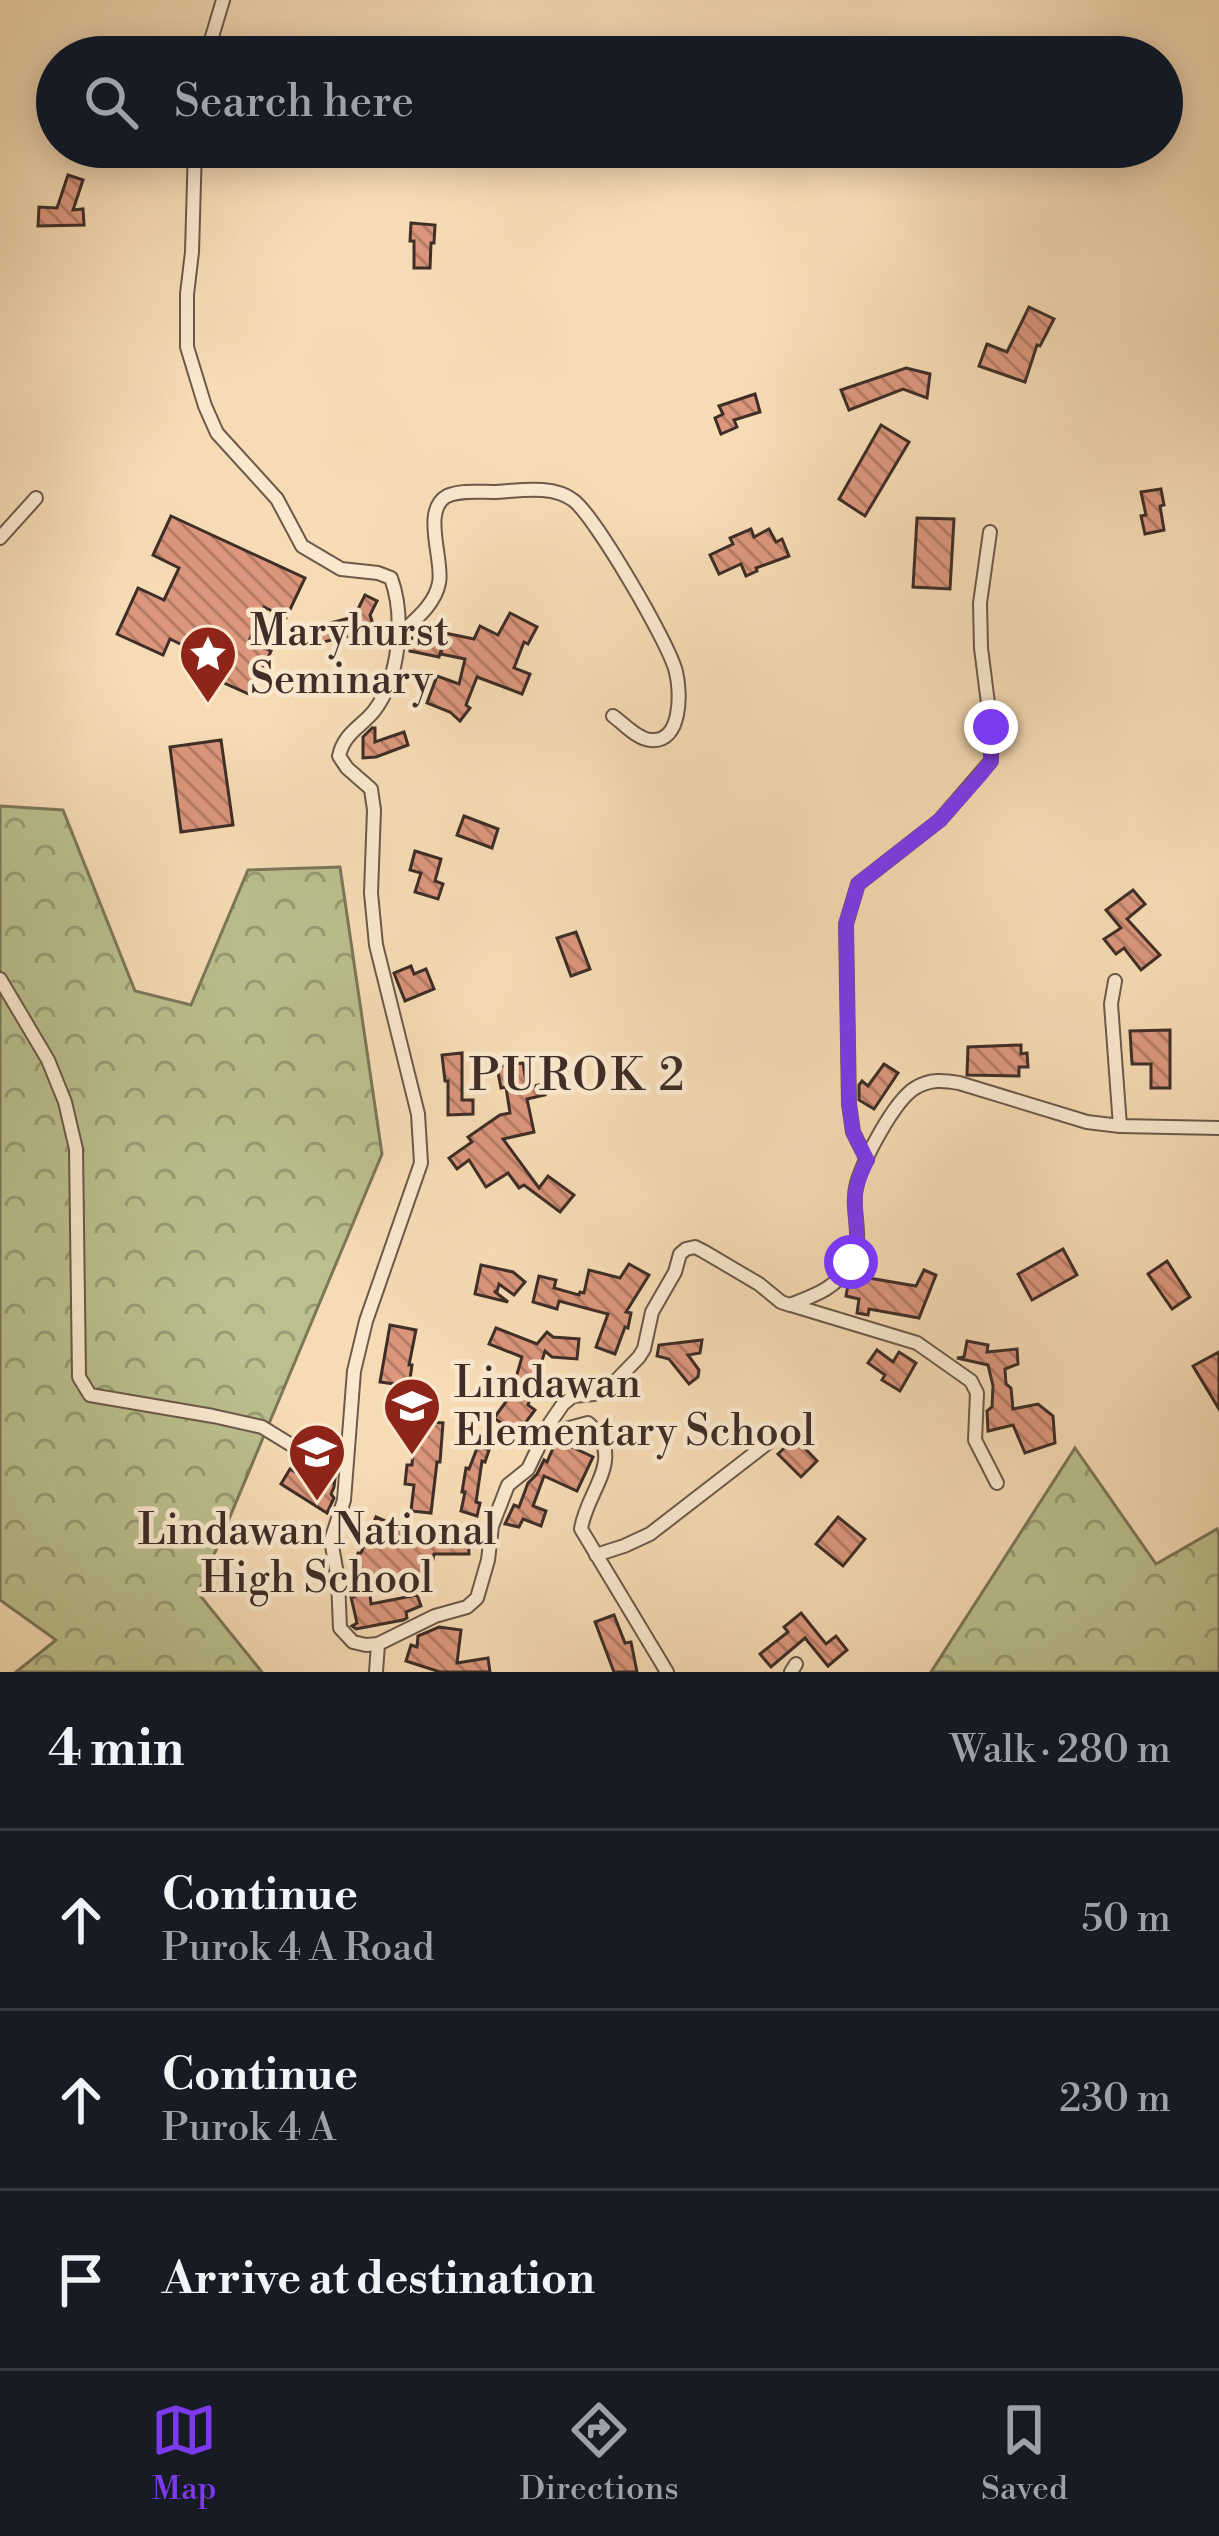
<!DOCTYPE html>
<meta charset="utf-8">
<style>
:root{--surface:#171b24;--page:#242831;--text:#f1f3f6;--muted:#9ea1a6;--line:#363941;--accent:#7c3aed}
body{margin:0;font-family:"Libre Bodoni",serif;background:var(--page);color:var(--text)}
.stop{position:absolute;width:36px;height:36px;margin:-27px;border:9px solid #7c3aed;border-radius:50%;background:#fff}
.stop.end{background:#7c3aed;border-color:#fff;box-shadow:0 3px 12px #0008}
.list{margin:0;padding:0;list-style:none}
h2{display:flex;justify-content:space-between;align-items:center;height:156px;margin:0;padding:0 48px;font-size:51px}
h2 small{font-size:39px;font-weight:400;color:var(--muted)}
.list li{display:grid;grid-template-columns:78px 1fr auto;gap:36px;align-items:center;box-sizing:border-box;height:180px;padding:0 48px;border-top:3px solid var(--line)}
.list b{display:block;font-size:45px;white-space:nowrap}
.list p{margin:0;font-size:39px;white-space:nowrap;color:var(--muted)}
.list em{font-size:39px;font-style:normal;color:var(--muted)}
.icon{flex:none;width:66px;height:66px;fill:none;stroke:currentColor;stroke-width:2;stroke-linecap:round;stroke-linejoin:round}
.map{position:relative;flex:none;width:1219px;height:1672px;overflow:hidden}
.search{position:absolute;background:var(--surface);box-shadow:0 6px 30px #0003;left:36px;right:36px;top:36px;height:132px;display:flex;align-items:center;gap:30px;box-sizing:border-box;padding:0 42px;border-radius:66px;color:var(--muted);font-size:45px}
.sheet{height:696px;background:var(--surface)}
nav{display:flex;justify-content:space-around;align-items:center;box-sizing:border-box;height:168px;border-top:3px solid var(--line);background:var(--surface);font-size:33px;color:var(--muted)}
nav a{display:grid;justify-items:center;gap:6px}
nav .on{color:var(--accent)}
.map>svg:first-child{display:block}
</style>
<div class="map">
<svg width="1219" height="1672" viewBox="0 0 1219 1672">
<defs>
<pattern id="forest-crowns" width="20" height="18" patternUnits="userSpaceOnUse" patternTransform="scale(3)"><rect width="20" height="18" fill="#bbc08e"/><path d="M2 6a3 3 0 1 1 6 0M12 15a3 3 0 1 1 6 0" fill="none" stroke="#999c74"/></pattern>
<pattern id="building-back-hatch" width="6" height="6" patternUnits="userSpaceOnUse" patternTransform="scale(3)"><rect width="6" height="6" fill="#db967c"/><path d="M-1 5l2 2M0 0l6 6M5-1l2 2" fill="none" stroke="#b37b66"/></pattern>
</defs>
<rect width="100%" height="100%" fill="#f6dbb4"/>
<filter id="stains"><feTurbulence type="fractalNoise" baseFrequency=".00167" numOctaves="4"/><feColorMatrix values="0 0 0 0 .2 0 0 0 0 .09 0 0 0 0 .02 0 0 0 .5 -.17"/></filter>
<radialGradient id="worn" r=".72"><stop offset=".6" stop-color="#630" stop-opacity="0"/><stop offset="1" stop-color="#630" stop-opacity=".3"/></radialGradient>
<g fill="url(#forest-crowns)" stroke="#7c775a" stroke-width="3">
<polygon points="0,806 63,810 135,991 191,1005 248,870 340,867 382,1154 198,1593 262,1672 16,1672 56,1640 0,1600"/>
<polygon points="1075,1448 1156,1564 1217,1529 1219,1535 1219,1672 931,1672"/>
</g>
<g fill="url(#building-back-hatch)" stroke="#3e2e27" stroke-width="3">
<polygon points="68,175 83,180 73,210 83,209 84,225 38,226 39,207 57,208"/>
<polygon points="411,223 435,225 434,243 431,243 430,268 414,268 414,241 410,241"/>
<polygon points="1029,307 1054,319 1040,346 1037,345 1025,382 979,366 987,344 1007,352"/>
<polygon points="906,368 930,374 927,398 903,389 849,410 841,390"/>
<polygon points="755,394 760,412 734,420 737,427 721,434 715,418 723,414 719,406"/>
<polygon points="881,425 909,442 865,516 839,499"/>
<polygon points="1161,489 1164,505 1160,506 1164,530 1145,534 1141,516 1146,515 1141,492"/>
<polygon points="171,516 305,578 286,618 264,607 249,641 271,651 251,695 204,674 211,659 170,639 163,655 117,634 138,588 164,600 179,568 153,555"/>
<polygon points="917,518 954,519 950,589 913,587"/>
<polygon points="751,529 754,537 769,529 776,542 782,539 789,556 756,568 757,571 746,576 741,564 719,574 710,555 733,544 730,538"/>
<polygon points="365,595 377,601 370,615 375,630 306,646 302,630 354,617"/>
<polygon points="510,613 537,627 528,644 524,642 514,668 530,674 522,694 477,677 466,705 470,708 460,721 450,712 427,703 437,676 459,684 465,659 441,654 443,644 439,657 410,651 412,638 443,644 445,633 474,639 480,626 498,635"/>
<polygon points="372,728 375,728 375,742 404,732 408,745 376,757 363,758 363,737"/>
<polygon points="221,740 233,825 181,832 170,747"/>
<polygon points="464,816 498,829 492,848 457,835"/>
<polygon points="415,851 441,859 435,881 443,884 438,899 415,892 421,873 410,870"/>
<polygon points="1133,890 1145,904 1127,919 1160,955 1141,970 1124,948 1116,954 1104,939 1121,928 1106,910"/>
<polygon points="576,932 590,969 571,976 557,938"/>
<polygon points="411,966 414,974 426,969 434,989 405,1001 394,973"/>
<polygon points="1170,1030 1170,1088 1151,1088 1151,1064 1132,1064 1130,1031"/>
<polygon points="1021,1045 1021,1054 1027,1053 1028,1067 1019,1067 1019,1076 967,1075 968,1047"/>
<polygon points="462,1053 462,1100 473,1100 473,1114 448,1115 448,1081 445,1081 442,1055"/>
<polygon points="523,1063 527,1088 542,1084 545,1095 527,1099 534,1132 503,1139 539,1188 548,1176 574,1195 560,1212 524,1185 519,1188 508,1173 486,1187 469,1160 457,1169 449,1158 472,1142 468,1137 500,1115 510,1113 506,1087 501,1088 497,1067"/>
<polygon points="884,1064 898,1073 874,1109 859,1100 859,1085 862,1081 868,1086"/>
<polygon points="1063,1249 1077,1275 1032,1300 1018,1274"/>
<polygon points="1167,1261 1190,1297 1172,1309 1148,1274"/>
<polygon points="629,1264 649,1275 626,1312 631,1313 628,1328 625,1327 615,1354 596,1347 608,1314 559,1301 557,1309 533,1302 539,1276 556,1280 554,1288 579,1295 580,1292 584,1293 589,1270 620,1278"/>
<polygon points="481,1265 513,1272 525,1282 514,1295 499,1284 497,1292 494,1291 508,1302 475,1294"/>
<polygon points="924,1270 936,1275 919,1318 869,1309 868,1315 857,1313 859,1299 846,1296 848,1285 854,1286 857,1276 916,1286"/>
<polygon points="390,1325 416,1330 409,1365 412,1365 409,1386 380,1382"/>
<polygon points="496,1328 537,1344 547,1332 553,1337 579,1339 577,1359 552,1357 545,1351 528,1405 535,1410 517,1434 494,1418 511,1395 522,1357 489,1344"/>
<polygon points="702,1340 700,1353 688,1355 699,1370 698,1377 689,1384 669,1359 657,1356 659,1345"/>
<polygon points="967,1341 988,1345 987,1352 1017,1349 1018,1364 1005,1369 1006,1384 1011,1388 1013,1409 1038,1404 1053,1416 1055,1443 1025,1453 1013,1425 988,1431 987,1411 992,1407 993,1386 988,1365 957,1358 964,1357"/>
<polygon points="877,1350 893,1362 899,1352 916,1363 900,1391 882,1380 885,1375 868,1363"/>
<polygon points="1219,1352 1219,1409 1193,1366"/>
<polygon points="415,1421 443,1423 440,1462 437,1462 431,1513 411,1511 414,1485 405,1484 407,1465 412,1465"/>
<polygon points="481,1438 486,1440 484,1448 489,1450 485,1462 482,1461 476,1502 480,1503 477,1516 461,1511 465,1492 462,1492 466,1468 469,1469"/>
<polygon points="795,1438 817,1461 801,1477 778,1454"/>
<polygon points="561,1442 593,1457 577,1491 544,1476 533,1506 546,1511 541,1526 523,1519 519,1527 505,1524 514,1505 519,1507 528,1483 537,1474 544,1460 547,1462 554,1446"/>
<polygon points="319,1463 336,1470 334,1487 331,1494 334,1498 327,1513 281,1484 290,1469 310,1481"/>
<polygon points="376,1517 404,1529 404,1533 447,1538 447,1530 468,1530 469,1554 434,1554 433,1559 427,1558 419,1590 368,1575 371,1604 417,1595 421,1606 406,1612 407,1618 403,1620 356,1629 352,1626 357,1623 351,1597 354,1597 352,1574 358,1553 361,1553"/>
<polygon points="838,1517 865,1539 843,1566 816,1544"/>
<polygon points="801,1613 826,1644 836,1636 847,1650 828,1666 805,1638 771,1667 760,1654 788,1632 784,1627"/>
<polygon points="614,1615 625,1643 631,1642 637,1672 614,1672 595,1622"/>
<polygon points="439,1627 461,1630 457,1663 488,1658 490,1672 440,1672 406,1661 411,1645 417,1647 418,1636"/>
</g>
<g fill="none" stroke-linecap="round" stroke-linejoin="round">
<g stroke="#6c594a" stroke-width="16">
<g id="minor">
<polyline points="206,57 223,0"/>
<path d="M 195,147 L 192,252 L 187,294 L 187,347 L 205,406 L 217,433 L 277,499 L 302,546 L 341,569 L 378,573 L 391,578 C 405,617 400,677 374,711 C 361,727 344,733 339,756 L 347,768 L 371,789 L 374,810 L 371,893 L 376,945 L 418,1114 L 421,1163 L 366,1321 L 354,1371 L 344,1500 L 331,1540 L 338,1580 L 340,1628 L 353,1642 L 366,1645 L 378,1644 L 435,1616 L 467,1607 L 477,1598 L 488,1560 L 492,1526 L 508,1485 L 528,1469 L 550,1423 L 563,1404 L 573,1396 L 594,1394 L 609,1388 L 639,1357 L 644,1349 L 652,1312 L 675,1272 L 680,1254 L 686,1249 L 695,1247 L 703,1251 L 759,1284 L 781,1302 L 790,1305 C 815,1295 835,1289 850,1265 C 866,1236 849,1212 857,1183 C 864,1159 894,1101 915,1088 C 930,1079 943,1080 959,1083 L 1087,1122 L 1120,1126 L 1219,1128"/>
<polyline points="0,538 36,498"/>
<path d="M 401,633 C 416,619 435,604 439,583 C 444,561 421,510 447,496 C 460,490 479,492 493,492 C 518,491 552,484 573,500 C 595,516 670,645 676,672 C 681,692 682,743 651,740 C 638,740 623,723 613,716"/>
<polyline points="0,979 48,1060 65,1102 76,1149 79,1377 90,1395 213,1416 262,1427 306,1454 329,1451 347,1454"/>
<polyline points="1115,981 1111,1004 1120,1126"/>
<polyline points="867,1160 853,1132 849,1104 846,924 858,884 940,820 991,761 991,727 981,648 980,603 990,532"/>
<polyline points="791,1305 917,1343 971,1381 977,1393 975,1440 997,1483"/>
<path d="M 541,1443 L 558,1431 L 588,1423 C 628,1458 587,1489 581,1529 L 667,1672"/>
<polyline points="596,1555 624,1546 650,1534 769,1442"/>
<polyline points="376,1672 378,1644"/>
<polyline points="791,1672 796,1664"/>
</g>
</g>
<use href="#minor" stroke="#f9e8ce" stroke-width="12"/>
</g>
<g fill="none" stroke-linecap="round" stroke-linejoin="round">
<path stroke="#7c3aed" stroke-width="15" d="M 851,1262 C 861,1235 855,1227 855,1200 C 855,1186 861,1173 867,1160 L 853,1132 L 849,1104 L 846,924 L 858,884 L 940,820 L 981,774 L 991,761 L 991,727"/>
</g>
<defs>
<g id="sight-pin" transform="scale(3)"><path d="M0 17L-7.5 6A9.5 9.5 0 1 1 7.5 6Z" fill="#8f2418" stroke="#f9e8ce"/><path d="M0-6L1.8-2.2L6-1.7L2.9 1.2L3.7 5.4L0 3.3L-3.7 5.4L-2.9 1.2L-6-1.7L-1.8-2.2Z" fill="#fff"/></g>
<g id="school-pin" transform="scale(3)"><path d="M0 17L-7.5 6A9.5 9.5 0 1 1 7.5 6Z" fill="#8f2418" stroke="#f9e8ce"/><path d="M0-5L7-2L0 1L-7-2ZM-4 1L0 2.5L4 1V4Q0 6-4 4Z" fill="#fff"/></g>
</defs>
<g fill-rule="evenodd">
<use href="#sight-pin" x="208" y="654"/>
<use href="#school-pin" x="412" y="1406"/>
<use href="#school-pin" x="317" y="1452"/>
</g>
<g text-anchor="middle" stroke-width="9" stroke-linejoin="round" paint-order="stroke">
<g font-size="42" fill="#3e2e27" stroke="#f9e8ce" text-anchor="start">
<text x="250" y="645">Maryhurst<tspan x="250" dy="48">Seminary</tspan></text>
<text x="454" y="1397">Lindawan<tspan x="454" dy="48">Elementary School</tspan></text>
<text x="317" y="1544" text-anchor="middle">Lindawan National<tspan x="317" dy="48">High School</tspan></text>
</g>
<g font-size="45" letter-spacing="3" fill="#3e2e27" stroke="#f9e8ce">
<text x="578" y="1090">PUROK 2</text>
</g>
</g>
<rect width="100%" height="100%" filter="url(#stains)"/>
<rect width="100%" height="100%" fill="url(#worn)"/>
</svg>
<div class="stop" style="left:851px;top:1262px"></div>
<div class="stop end" style="left:991px;top:727px"></div>
<div class="search"><svg class="icon" aria-label="search" viewBox="0 0 24 24"><circle cx="10" cy="10" r="6"/><path d="M15 15l6 6"/></svg>Search here</div>
</div>
<section class="sheet">
<h2>4 min<small>Walk · 280 m</small></h2>
<ul class="list">
<li><svg class="icon" aria-label="ahead" viewBox="0 0 24 24"><path d="M12 20V5M6 11l6-6 6 6"/></svg><div><b>Continue</b><p>Purok 4 A Road</p></div><em>50 m</em></li>
<li><svg class="icon" aria-label="ahead" viewBox="0 0 24 24"><path d="M12 20V5M6 11l6-6 6 6"/></svg><div><b>Continue</b><p>Purok 4 A</p></div><em>230 m</em></li>
<li><svg class="icon" aria-label="arrive" viewBox="0 0 24 24"><path d="M6 21V4h12l-3 4 3 4H6"/></svg><div><b>Arrive at destination</b></div></li>
</ul>
</section>
<nav>
<a class="on"><svg class="icon" aria-label="map" viewBox="0 0 24 24"><path d="M3 6l6-2 6 2 6-2v14l-6 2-6-2-6 2zM9 4v14M15 6v14"/></svg>Map</a>
<a><svg class="icon" aria-label="directions" viewBox="0 0 24 24"><path d="M12 3l9 9-9 9-9-9zM9 14v-3h6M13 9l2 2-2 2"/></svg>Directions</a>
<a><svg class="icon" aria-label="saved" viewBox="0 0 24 24"><path d="M7 4h10v16l-5-4-5 4z"/></svg>Saved</a>
</nav>
